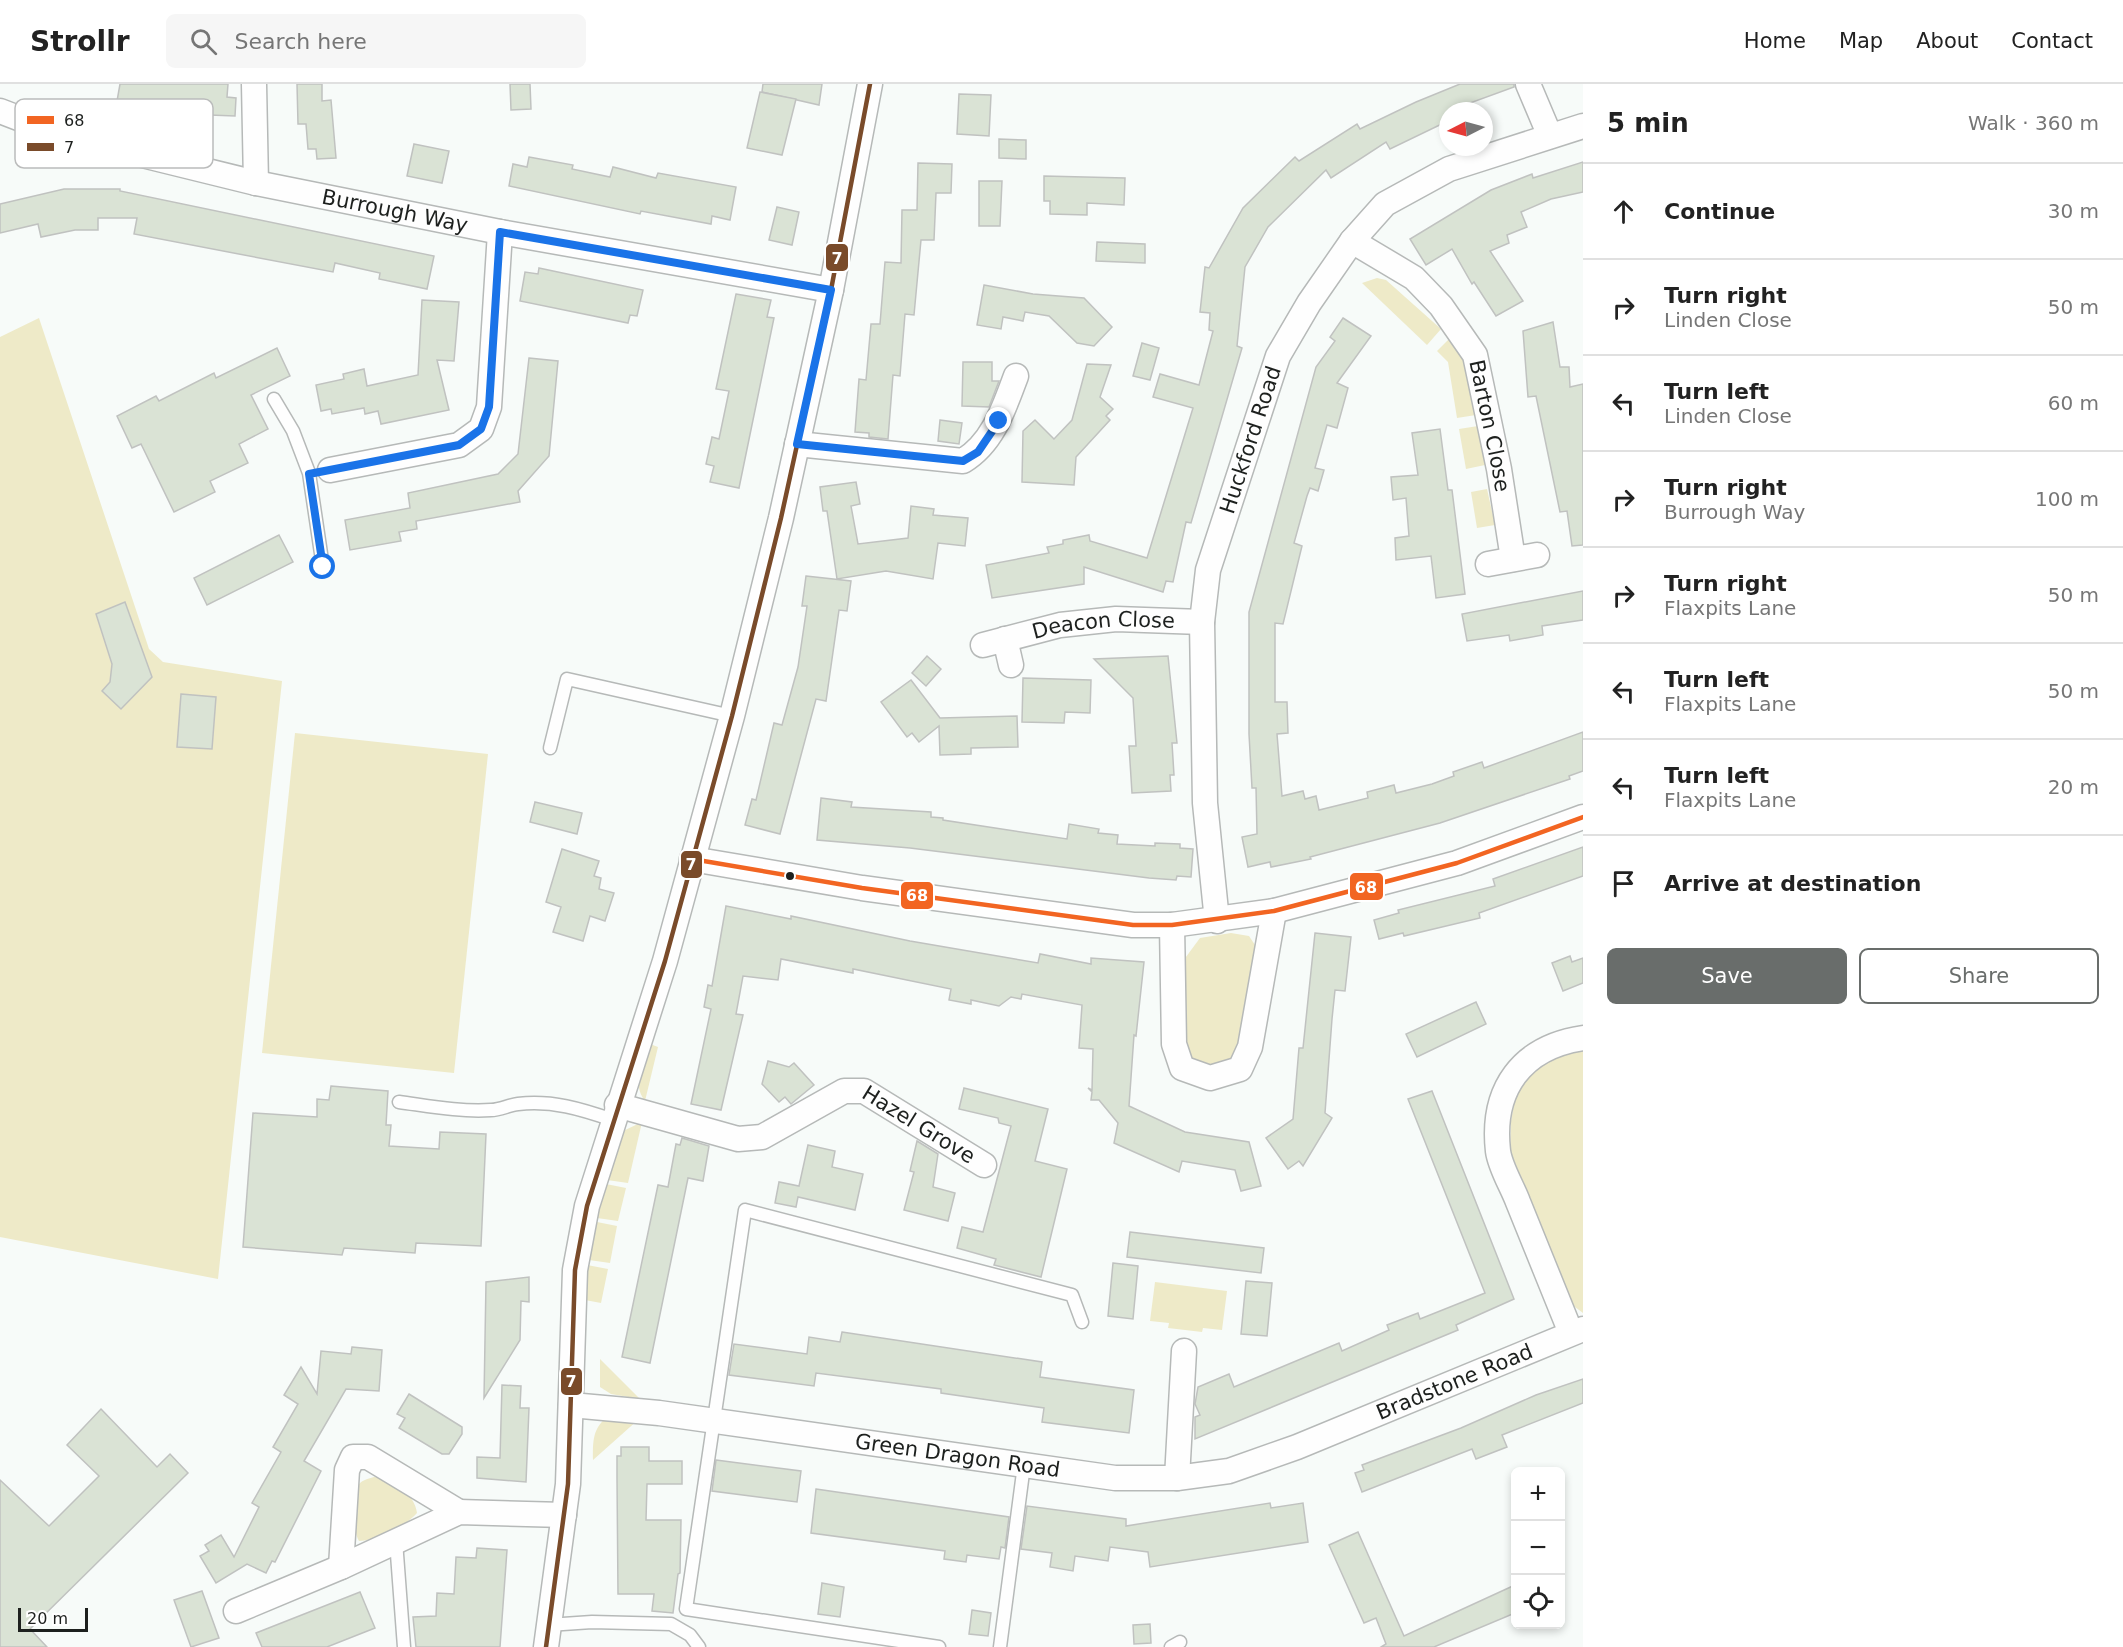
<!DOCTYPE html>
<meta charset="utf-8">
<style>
:root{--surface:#fff;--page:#f6f6f6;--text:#222;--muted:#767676;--line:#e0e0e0;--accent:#696d6b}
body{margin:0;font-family:"DejaVu Sans",sans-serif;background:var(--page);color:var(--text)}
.controls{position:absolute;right:18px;bottom:18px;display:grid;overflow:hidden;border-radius:9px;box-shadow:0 3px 9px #0003}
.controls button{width:54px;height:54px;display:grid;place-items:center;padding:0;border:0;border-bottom:2px solid var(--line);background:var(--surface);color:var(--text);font:30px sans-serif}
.compass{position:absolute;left:1439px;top:18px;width:54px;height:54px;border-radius:50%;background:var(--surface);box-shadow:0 3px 9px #0003;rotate:264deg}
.scale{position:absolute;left:18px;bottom:15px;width:70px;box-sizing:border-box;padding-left:6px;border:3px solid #1d201e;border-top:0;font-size:16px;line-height:21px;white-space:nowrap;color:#1d201e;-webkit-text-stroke:4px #fff;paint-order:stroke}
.stop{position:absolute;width:18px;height:18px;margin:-14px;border:4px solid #1a73e8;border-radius:50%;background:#fff}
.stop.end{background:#1a73e8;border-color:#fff;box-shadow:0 2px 6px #0008}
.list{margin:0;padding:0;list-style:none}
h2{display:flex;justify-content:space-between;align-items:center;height:78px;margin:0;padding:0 24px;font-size:26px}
h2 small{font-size:20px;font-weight:400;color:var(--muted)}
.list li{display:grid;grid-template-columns:39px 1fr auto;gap:18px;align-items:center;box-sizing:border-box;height:96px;padding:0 24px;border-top:2px solid var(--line)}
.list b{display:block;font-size:22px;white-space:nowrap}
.list p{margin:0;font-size:20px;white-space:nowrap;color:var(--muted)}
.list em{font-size:20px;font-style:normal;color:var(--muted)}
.actions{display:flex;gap:12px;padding:18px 24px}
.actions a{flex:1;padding:14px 0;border:2px solid var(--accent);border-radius:9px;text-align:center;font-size:21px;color:var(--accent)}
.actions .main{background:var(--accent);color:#fff}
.icon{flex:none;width:33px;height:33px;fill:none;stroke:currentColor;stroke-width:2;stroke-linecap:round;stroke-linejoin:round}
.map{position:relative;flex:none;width:1583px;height:1563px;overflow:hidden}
header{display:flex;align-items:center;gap:36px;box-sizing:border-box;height:84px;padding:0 30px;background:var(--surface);border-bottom:2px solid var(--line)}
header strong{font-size:28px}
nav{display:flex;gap:33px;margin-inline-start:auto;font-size:21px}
.search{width:420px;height:54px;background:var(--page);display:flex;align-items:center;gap:15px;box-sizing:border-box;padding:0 21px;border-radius:9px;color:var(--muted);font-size:22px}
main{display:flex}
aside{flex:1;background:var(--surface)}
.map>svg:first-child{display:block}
</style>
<header>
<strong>Strollr</strong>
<div class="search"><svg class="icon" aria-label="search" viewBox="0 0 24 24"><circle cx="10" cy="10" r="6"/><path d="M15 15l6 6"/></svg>Search here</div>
<nav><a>Home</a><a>Map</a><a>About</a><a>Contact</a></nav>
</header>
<main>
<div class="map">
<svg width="1583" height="1563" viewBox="0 0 1583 1563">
<rect width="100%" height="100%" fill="#f7fbf9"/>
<g fill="#eeeac8">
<polygon points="1377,194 1386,196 1441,245 1427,261 1362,199"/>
<polygon points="39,234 149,565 163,578 282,597 218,1195 0,1153 0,253"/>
<polygon points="1450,254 1468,277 1476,331 1457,334 1448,278 1437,267"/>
<polygon points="1478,342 1485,381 1466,385 1459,345"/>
<polygon points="1487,405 1495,441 1477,444 1471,408"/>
<polygon points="295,649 488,670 454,989 262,969"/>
<polygon points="1231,849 1249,852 1257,864 1240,960 1232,977 1211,983 1190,976 1184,958 1183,877 1200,854"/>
<path d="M 650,960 L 658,963 L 645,1017 C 631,998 643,980 650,960 Z"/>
<polygon points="1583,966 1583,1229 1571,1220 1510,1066 1511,1037 1516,1010 1532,987 1557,972"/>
<polygon points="642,1038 628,1099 607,1096 621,1048"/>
<polygon points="606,1100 626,1104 618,1137 597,1134"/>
<polygon points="597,1138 617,1142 610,1179 589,1176"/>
<polygon points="587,1181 608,1185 601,1219 585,1216"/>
<polygon points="1155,1198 1227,1207 1222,1246 1203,1244 1202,1248 1168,1244 1169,1239 1150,1237"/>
<polygon points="600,1275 640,1315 611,1310 600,1303"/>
<path d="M 605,1335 L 639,1335 L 593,1376 C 593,1360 592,1346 605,1335 Z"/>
<path d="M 374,1393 C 392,1394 415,1410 417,1429 C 404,1443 379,1456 359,1457 C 353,1447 351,1412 357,1403 C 361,1396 367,1395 374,1393 Z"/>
</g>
<g fill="#dae3d5" stroke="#c0c2c0" stroke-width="1.5">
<polygon points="120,0 228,0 227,13 236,14 235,32 183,30 117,17"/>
<polygon points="297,0 322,0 322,17 331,16 336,74 317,75 316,65 308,65 306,40 298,40"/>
<polygon points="510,0 530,0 531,25 511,26"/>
<polygon points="763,0 822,0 819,21 762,8"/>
<polygon points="1460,0 1514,0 1514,3 1448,27 1448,37 1390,65 1386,58 1331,94 1326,86 1268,143 1245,183 1237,262 1242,264 1191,439 1186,438 1173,498 1166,497 1163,508 1084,483 1084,500 992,514 986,481 1049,469 1047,463 1063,460 1063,456 1089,451 1090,457 1147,474 1193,324 1153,313 1160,290 1199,301 1213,247 1209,246 1210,229 1200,228 1205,183 1209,184 1243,124 1295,73 1299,77 1357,40 1360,45 1416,18"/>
<polygon points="760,8 796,15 782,71 747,64"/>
<polygon points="959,10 991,11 989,52 957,50"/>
<polygon points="999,55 1026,56 1026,75 999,74"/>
<polygon points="414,60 449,67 442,99 407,92"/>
<polygon points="529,73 573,81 572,85 610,93 613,83 656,94 658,89 736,103 730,136 712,132 711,140 641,127 640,130 509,102 513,80 527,83"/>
<polygon points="1583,78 1583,108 1551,115 1521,128 1527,143 1507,151 1509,159 1490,167 1523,217 1496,232 1474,198 1472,200 1452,165 1426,181 1410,155 1491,106 1532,90 1533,94"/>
<polygon points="918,79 952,80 951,109 936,109 934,156 921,156 914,231 905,230 900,292 893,291 888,355 869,353 869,349 855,348 859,295 866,296 871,240 880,240 885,178 901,179 902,126 917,126"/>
<polygon points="1044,92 1125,94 1124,121 1087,119 1087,131 1050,130 1050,117 1044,117"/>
<polygon points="979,97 1002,97 1000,142 979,142"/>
<polygon points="64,105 120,105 120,107 434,172 427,205 379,195 380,189 335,179 333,188 134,150 137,134 98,134 98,146 75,146 41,153 38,140 0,149 0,120"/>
<polygon points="777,123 799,128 792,161 769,156"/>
<polygon points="1097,158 1145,160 1145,179 1096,177"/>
<polygon points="539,184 643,206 637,232 630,231 628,239 520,217 525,188 538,190"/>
<polygon points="984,201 1033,210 1084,214 1112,243 1094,262 1077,259 1049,232 1025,228 1023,237 1003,233 1001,245 977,241"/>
<polygon points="736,210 771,216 767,233 774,234 739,404 710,398 714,382 706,380 712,353 719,355 729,307 716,305"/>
<polygon points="422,216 459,218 454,277 437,276 449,326 381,340 378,327 365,330 364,324 332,330 331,325 321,327 316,301 344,295 343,290 364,285 367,302 418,291"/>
<polygon points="1343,234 1371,252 1337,299 1348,304 1337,344 1327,341 1315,384 1324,386 1318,407 1310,404 1307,412 1294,459 1302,462 1283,540 1275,539 1275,618 1287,618 1288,649 1277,650 1282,712 1303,707 1305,715 1316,712 1319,726 1368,714 1367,708 1394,701 1396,709 1432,700 1454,692 1453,688 1482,678 1484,684 1583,648 1583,687 1569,692 1570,695 1440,739 1310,773 1311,775 1271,783 1270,778 1248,783 1242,753 1257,750 1256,704 1252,704 1249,650 1249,528 1316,283 1335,257 1330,253"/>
<polygon points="1553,238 1560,283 1569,283 1570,303 1583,300 1583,461 1572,462 1567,427 1560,428 1536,312 1528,313 1523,247"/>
<polygon points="1142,259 1159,264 1150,296 1133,292"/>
<polygon points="277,264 290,292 251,311 268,345 239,360 248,379 210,397 215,408 174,428 141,360 132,364 117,332 156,312 159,317 214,289 216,294"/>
<polygon points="529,274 558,277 549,372 518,407 520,418 416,437 417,445 399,448 401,457 350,466 345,436 410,424 408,409 498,390 518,370"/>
<polygon points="963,278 992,278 992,297 999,297 989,323 962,322"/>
<polygon points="1087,280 1111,281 1100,313 1113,325 1106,332 1110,336 1076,373 1074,401 1022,398 1023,347 1035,336 1054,355 1072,336"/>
<polygon points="940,336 962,339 959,360 938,357"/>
<polygon points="1440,345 1448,406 1452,406 1465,510 1436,514 1431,472 1396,476 1395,454 1409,452 1406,414 1393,416 1391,393 1418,391 1412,349"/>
<polygon points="856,398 860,420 851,422 858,460 908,454 911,422 934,425 933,431 968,434 965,462 938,459 933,495 886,487 837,495 827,427 823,427 820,403"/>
<polygon points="279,451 293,478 207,521 194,494"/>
<polygon points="806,492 851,497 847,527 839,526 826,617 816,615 780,750 745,741 752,715 756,716 774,639 782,641 798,583 807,522 802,522"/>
<polygon points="1583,507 1583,536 1542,542 1543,551 1510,557 1509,551 1467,557 1462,530"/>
<polygon points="125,518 152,593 121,625 102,607 110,598 112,580 96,530"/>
<polygon points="927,572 941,585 926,602 912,589"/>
<polygon points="1168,572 1177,659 1172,659 1174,691 1170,691 1171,707 1132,709 1129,662 1136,662 1133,614 1094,575"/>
<polygon points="1023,594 1091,596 1090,629 1065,628 1064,639 1022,638"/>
<polygon points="911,596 940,634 1017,632 1018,663 971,664 971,670 940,671 939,642 919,658 912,649 907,653 881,618"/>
<polygon points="181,610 216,613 212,665 177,663"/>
<polygon points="821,714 852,718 851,723 931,728 931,733 943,734 943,736 1067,755 1069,740 1099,745 1098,749 1118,751 1117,760 1155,762 1155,759 1180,760 1180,764 1193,765 1191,793 1177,792 1176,796 1149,794 910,764 817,756"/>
<polygon points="535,718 582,729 577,750 530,738"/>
<polygon points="1583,763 1583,792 1479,829 1480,834 1404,852 1403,849 1379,855 1374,836 1399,829 1398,826 1495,802 1493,795"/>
<polygon points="562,765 599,777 594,792 601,794 599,805 614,809 605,837 590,832 583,857 553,848 561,823 546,818"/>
<polygon points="726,822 791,835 791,832 910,857 1038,879 1040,870 1091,880 1091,874 1144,878 1136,952 1134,951 1129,1022 1185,1048 1249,1058 1261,1102 1241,1107 1235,1086 1182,1077 1179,1088 1114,1059 1118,1039 1099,1016 1091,1016 1092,1008 1088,1004 1092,1006 1093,965 1079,964 1082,921 1022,910 1021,915 1011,913 999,922 971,916 971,920 949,916 951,905 853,885 853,889 781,875 778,896 743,892 736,930 743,931 721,1026 691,1020 711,925 704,923 708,901 712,902"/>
<polygon points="1315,849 1351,853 1345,907 1335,906 1332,935 1325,1029 1332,1034 1303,1082 1299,1077 1288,1085 1266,1054 1293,1035 1299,964 1303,964"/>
<polygon points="1570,872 1572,878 1583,874 1583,899 1563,907 1552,879"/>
<polygon points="1476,918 1486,940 1417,973 1406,950"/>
<polygon points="768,977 789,983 794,979 814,1001 791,1020 785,1013 779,1018 762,1000"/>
<polygon points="331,1002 388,1007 386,1041 391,1041 389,1062 439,1065 440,1048 486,1050 481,1162 416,1159 415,1169 344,1164 342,1171 243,1163 253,1029 317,1033 317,1015 329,1016"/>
<polygon points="964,1004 1048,1025 1035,1077 1067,1085 1041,1193 994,1181 996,1175 957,1164 962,1143 983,1148 1011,1042 999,1039 998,1034 959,1025"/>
<polygon points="1432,1007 1514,1215 1456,1241 1458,1246 1195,1355 1195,1333 1200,1331 1195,1320 1198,1303 1229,1290 1234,1303 1339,1259 1342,1267 1389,1246 1387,1241 1418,1229 1420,1235 1485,1209 1408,1015"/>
<polygon points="682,1054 709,1062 703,1097 688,1094 650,1279 622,1273 658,1101 668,1103 676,1060 680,1061"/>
<polygon points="917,1057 938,1070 933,1103 955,1109 948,1137 904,1126 914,1088 910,1087"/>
<polygon points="808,1061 835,1067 832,1083 863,1090 855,1126 798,1113 796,1123 775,1119 779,1098 799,1102"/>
<polygon points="1130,1148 1264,1164 1261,1189 1127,1173"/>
<polygon points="1113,1179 1138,1182 1133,1235 1108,1232"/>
<polygon points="529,1193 529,1218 521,1217 520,1256 484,1314 486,1198"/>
<polygon points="1246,1197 1272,1199 1267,1252 1241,1250"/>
<polygon points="842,1248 1042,1278 1040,1293 1134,1306 1129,1349 1042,1338 1044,1324 941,1309 941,1305 816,1289 814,1302 729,1291 734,1260 807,1270 809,1253 840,1258"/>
<polygon points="352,1263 382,1266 379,1307 346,1305 304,1377 321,1387 275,1478 272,1477 266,1489 247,1480 216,1499 200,1472 209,1467 205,1461 221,1451 234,1473 259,1423 252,1419 281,1368 273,1363 298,1320 284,1311 301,1283 317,1310 321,1267 351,1270"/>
<polygon points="1583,1295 1583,1319 1502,1351 1507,1363 1476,1375 1472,1365 1362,1408 1355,1389 1364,1386 1362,1381 1461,1344 1536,1311"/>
<polygon points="502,1301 521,1302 520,1324 529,1324 526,1398 477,1394 477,1373 500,1374"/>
<polygon points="409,1310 462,1343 462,1350 449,1370 442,1370 399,1344 405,1334 397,1330"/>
<polygon points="101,1325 157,1383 170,1370 188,1389 30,1545 47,1563 0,1563 0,1396 49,1442 99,1392 67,1361"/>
<polygon points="621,1363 649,1363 649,1377 682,1377 682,1400 647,1400 646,1436 681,1436 680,1489 678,1490 673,1529 652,1527 654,1510 618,1510 617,1394 617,1372 621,1372"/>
<polygon points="716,1376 801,1387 797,1418 712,1407"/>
<polygon points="816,1405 1009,1433 1005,1464 1001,1463 999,1475 967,1471 966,1478 944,1475 945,1467 811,1449"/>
<polygon points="1270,1419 1271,1424 1303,1419 1308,1458 1150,1483 1148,1468 1110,1463 1108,1477 1075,1472 1073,1487 1050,1483 1052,1469 1021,1465 1027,1422 1126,1435 1126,1442"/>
<polygon points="1358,1448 1404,1552 1515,1501 1515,1529 1434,1563 1381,1563 1386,1560 1376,1534 1364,1539 1329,1461"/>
<polygon points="477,1464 507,1466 500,1563 416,1563 413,1533 436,1532 437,1509 454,1510 456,1473 476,1474"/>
<polygon points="822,1499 844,1503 840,1533 818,1530"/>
<polygon points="202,1507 219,1554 191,1563 174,1516"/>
<polygon points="360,1508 375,1544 327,1563 262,1563 256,1549"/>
<polygon points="972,1526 991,1529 988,1552 969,1550"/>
<polygon points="1150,1540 1151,1559 1134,1560 1133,1541"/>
</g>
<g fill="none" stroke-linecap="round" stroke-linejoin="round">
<g stroke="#b6b9b8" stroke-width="15">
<g id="service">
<polyline points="274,315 293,347 309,389 323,483"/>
<polyline points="550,664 567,595 732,632"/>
<path d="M 399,1018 C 429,1022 460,1028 491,1026 C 500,1026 509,1021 518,1020 C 552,1016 581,1025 613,1036"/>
<polyline points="396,1457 404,1563"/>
<polyline points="548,1541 592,1538 671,1540 690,1551 699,1563"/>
<polyline points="939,1563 686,1525 745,1126 1072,1211 1082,1238"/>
<polyline points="1000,1563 1024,1381"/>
<polyline points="1171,1563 1180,1558"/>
</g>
</g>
<g stroke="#b6b9b8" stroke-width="27">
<g id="minor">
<polyline points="254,0 256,99"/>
<polyline points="1528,0 1550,52"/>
<path id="s1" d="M 0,27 L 65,52 L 256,99 L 500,148 L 831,206"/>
<path id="s2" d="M 1352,157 L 1414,194 L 1441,222 L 1475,271 L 1499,385 L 1513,475"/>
<path d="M 797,360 L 963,377 C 993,359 1004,324 1016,292"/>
<polyline points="330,386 459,361 481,345 489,323 500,148"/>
<polyline points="1488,480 1537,471"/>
<polyline points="1005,555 1011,581"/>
<path id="s3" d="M 983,561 L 1060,541 L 1116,535 L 1202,538"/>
<polyline points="692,775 862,804 1133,841 1172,841 1274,827 1457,779 1583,733"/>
<path id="s4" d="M 1217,837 L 1205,719 L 1202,538 L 1208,486 L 1278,272 L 1309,219 L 1352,157 L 1385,120 L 1449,85 L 1583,42"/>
<polyline points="1172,841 1174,960 1182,984 1210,994 1240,985 1250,963 1274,827"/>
<path id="s5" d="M 617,1021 L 738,1055 L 762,1053 L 844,1007 L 864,1007 L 984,1081"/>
<path d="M 1571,1249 C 1553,1205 1536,1162 1518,1118 C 1512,1102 1500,1083 1498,1067 C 1491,1005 1522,963 1583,954"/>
<path id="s6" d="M 571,1321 L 659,1329 L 1115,1394 L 1177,1394 L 1229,1387 L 1297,1363 L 1583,1245"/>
<polyline points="1177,1394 1184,1267"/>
<polyline points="341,1483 347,1386 353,1373 368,1373 459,1428"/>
<polyline points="236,1527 341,1483 459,1428 564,1431"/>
<polyline points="546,1563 568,1400 575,1186 587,1122 665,877 732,632 781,434 831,206 870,0"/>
</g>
</g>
<use href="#service" stroke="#fefefe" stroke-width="12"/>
<use href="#minor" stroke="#fefefe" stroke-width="24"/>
<g stroke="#fff" stroke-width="9">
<polyline id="bus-1" points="692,775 862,804 1133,841 1172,841 1274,827 1457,779 1583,733"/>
</g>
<g stroke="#fff" stroke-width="9">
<polyline id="bus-2" points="546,1563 568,1400 575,1186 587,1122 665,877 732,632 781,434 831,206 870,0"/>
</g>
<use href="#bus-1" stroke="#f26522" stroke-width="4.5"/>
<use href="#bus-2" stroke="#7a4b2a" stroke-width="4.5"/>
</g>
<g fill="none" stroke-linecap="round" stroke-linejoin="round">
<polyline stroke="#1a73e8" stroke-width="8" points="323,483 309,390 459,361 481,345 489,323 500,148 831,206 797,360 963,377 978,368 999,337"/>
</g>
<circle fill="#1d201e" stroke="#fff" stroke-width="2" cx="790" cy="792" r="5"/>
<g text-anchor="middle" stroke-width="6" stroke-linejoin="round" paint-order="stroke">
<g font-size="21" fill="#1d201e" stroke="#fff">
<text dy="7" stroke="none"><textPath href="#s1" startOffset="408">Burrough Way</textPath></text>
<text dy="7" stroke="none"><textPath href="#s2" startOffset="243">Barton Close</textPath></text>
<text dy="7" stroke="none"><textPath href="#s4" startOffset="489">Huckford Road</textPath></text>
<text dy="7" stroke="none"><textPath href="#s3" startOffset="123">Deacon Close</textPath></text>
<text dy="7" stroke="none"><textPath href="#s5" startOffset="328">Hazel Grove</textPath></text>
<text dy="7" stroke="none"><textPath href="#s6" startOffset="906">Bradstone Road</textPath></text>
<text dy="7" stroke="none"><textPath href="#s6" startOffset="390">Green Dragon Road</textPath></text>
</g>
</g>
<rect x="15" y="15" width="198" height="69" rx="9" fill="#fff" stroke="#bbbcbc" stroke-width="1.5"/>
<rect x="27" y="32" width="27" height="8" fill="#f26522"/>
<rect x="27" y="59" width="27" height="8" fill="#7a4b2a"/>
<g font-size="16" fill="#1d201e">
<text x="64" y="42">68</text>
<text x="64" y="69">7</text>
</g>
<g stroke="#fff" stroke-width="2">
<rect x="825" y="159" width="24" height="29" rx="6" fill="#7a4b2a"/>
<rect x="680" y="766" width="23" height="29" rx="6" fill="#7a4b2a"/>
<rect x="1349" y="788" width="35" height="29" rx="6" fill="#f26522"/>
<rect x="900" y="797" width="34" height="29" rx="6" fill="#f26522"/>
<rect x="560" y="1283" width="23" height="29" rx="6" fill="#7a4b2a"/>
</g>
<g font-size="16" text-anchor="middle" font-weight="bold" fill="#fff">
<text x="837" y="180">7</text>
<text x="691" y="786">7</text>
<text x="1366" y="809">68</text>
<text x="917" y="817">68</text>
<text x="571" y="1303">7</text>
</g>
</svg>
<div class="controls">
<button>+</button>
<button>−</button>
<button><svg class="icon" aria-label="locate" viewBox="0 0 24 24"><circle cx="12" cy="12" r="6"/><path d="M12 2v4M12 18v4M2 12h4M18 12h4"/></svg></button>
</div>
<svg class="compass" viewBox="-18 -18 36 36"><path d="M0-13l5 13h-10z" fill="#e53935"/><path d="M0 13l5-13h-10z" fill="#767676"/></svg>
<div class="scale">20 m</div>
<div class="stop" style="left:323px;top:483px"></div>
<div class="stop end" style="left:999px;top:337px"></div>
</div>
<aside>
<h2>5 min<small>Walk · 360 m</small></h2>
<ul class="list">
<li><svg class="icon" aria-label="ahead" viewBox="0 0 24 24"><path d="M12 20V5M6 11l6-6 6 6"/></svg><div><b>Continue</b></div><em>30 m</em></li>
<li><svg class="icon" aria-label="right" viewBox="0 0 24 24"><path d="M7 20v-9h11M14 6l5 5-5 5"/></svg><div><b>Turn right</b><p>Linden Close</p></div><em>50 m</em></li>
<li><svg class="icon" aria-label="left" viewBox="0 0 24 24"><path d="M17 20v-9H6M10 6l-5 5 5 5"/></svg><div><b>Turn left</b><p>Linden Close</p></div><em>60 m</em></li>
<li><svg class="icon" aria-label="right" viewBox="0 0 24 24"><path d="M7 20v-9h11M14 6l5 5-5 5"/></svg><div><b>Turn right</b><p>Burrough Way</p></div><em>100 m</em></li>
<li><svg class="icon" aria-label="right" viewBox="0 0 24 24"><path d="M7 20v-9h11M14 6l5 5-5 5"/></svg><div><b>Turn right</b><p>Flaxpits Lane</p></div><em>50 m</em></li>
<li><svg class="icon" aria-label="left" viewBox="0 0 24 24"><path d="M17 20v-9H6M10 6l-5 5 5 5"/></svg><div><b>Turn left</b><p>Flaxpits Lane</p></div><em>50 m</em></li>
<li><svg class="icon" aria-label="left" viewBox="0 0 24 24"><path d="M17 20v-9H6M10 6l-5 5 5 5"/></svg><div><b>Turn left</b><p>Flaxpits Lane</p></div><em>20 m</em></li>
<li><svg class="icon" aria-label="arrive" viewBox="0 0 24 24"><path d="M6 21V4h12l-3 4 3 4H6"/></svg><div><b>Arrive at destination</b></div></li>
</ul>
<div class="actions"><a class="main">Save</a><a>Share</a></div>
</aside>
</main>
